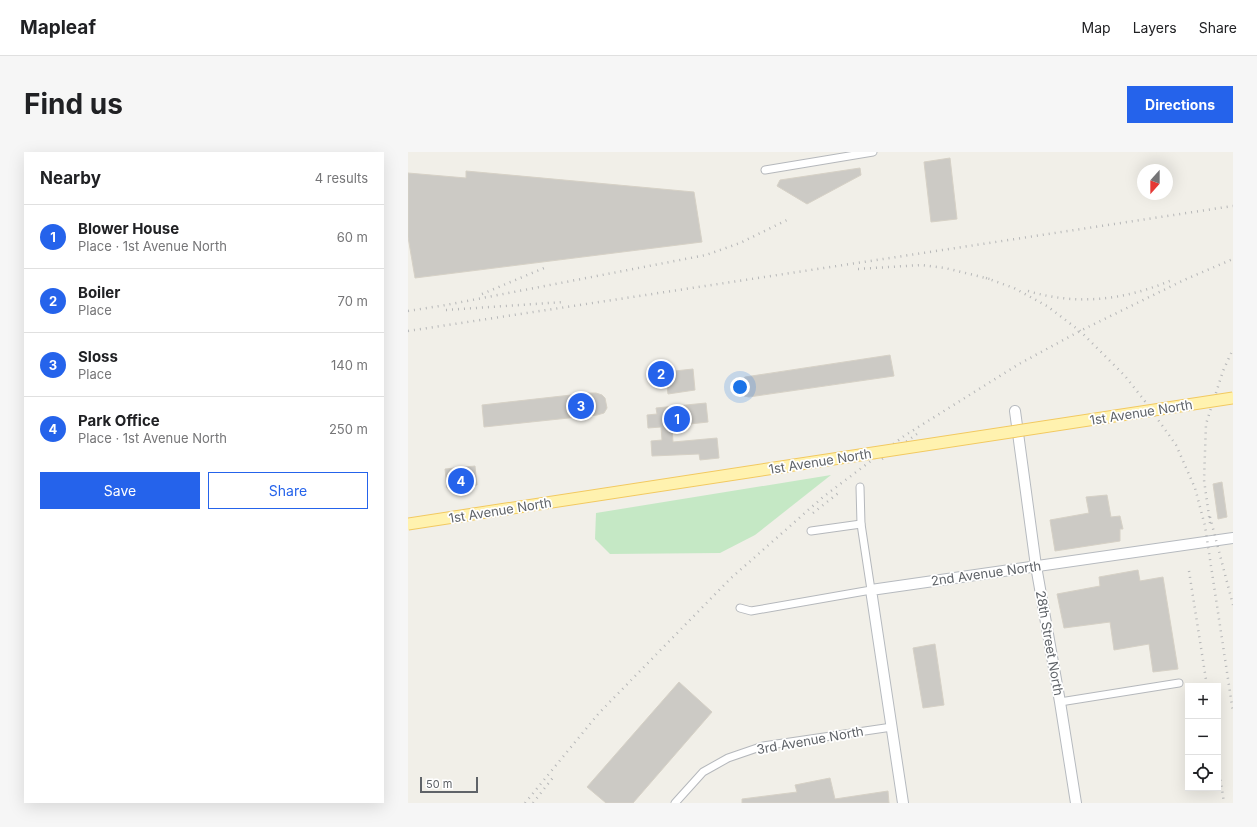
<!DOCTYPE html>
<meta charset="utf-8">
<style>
:root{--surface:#fff;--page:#f6f6f6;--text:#202124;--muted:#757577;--line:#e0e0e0;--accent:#2563eb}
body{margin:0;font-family:Inter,sans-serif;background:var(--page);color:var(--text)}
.controls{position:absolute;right:12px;bottom:12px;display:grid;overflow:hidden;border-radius:0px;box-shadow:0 4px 16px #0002}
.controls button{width:36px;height:36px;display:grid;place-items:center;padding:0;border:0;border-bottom:1px solid var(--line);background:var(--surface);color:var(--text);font:20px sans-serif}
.compass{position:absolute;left:729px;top:12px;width:36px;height:36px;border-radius:50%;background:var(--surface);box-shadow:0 4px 16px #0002;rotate:201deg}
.scale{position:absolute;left:12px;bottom:10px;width:58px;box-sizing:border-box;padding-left:4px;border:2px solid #5f6368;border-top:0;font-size:11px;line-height:14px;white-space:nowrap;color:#5f6368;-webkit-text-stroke:3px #fff;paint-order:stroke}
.you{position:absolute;left:332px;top:235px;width:14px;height:14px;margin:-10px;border:3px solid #fff;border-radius:50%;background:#1a73e8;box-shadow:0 0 0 6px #1a73e833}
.badge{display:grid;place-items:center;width:26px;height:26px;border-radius:50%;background:var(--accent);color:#fff;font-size:13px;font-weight:700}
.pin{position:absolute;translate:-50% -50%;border:2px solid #fff;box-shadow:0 1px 4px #0006}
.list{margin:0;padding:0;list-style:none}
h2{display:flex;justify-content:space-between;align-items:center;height:52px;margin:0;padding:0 16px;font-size:17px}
h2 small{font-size:13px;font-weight:400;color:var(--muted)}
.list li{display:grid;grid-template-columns:26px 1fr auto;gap:12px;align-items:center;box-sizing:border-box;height:64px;padding:0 16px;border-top:1px solid var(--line)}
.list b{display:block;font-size:15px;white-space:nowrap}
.list p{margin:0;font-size:13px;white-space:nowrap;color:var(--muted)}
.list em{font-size:13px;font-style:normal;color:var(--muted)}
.actions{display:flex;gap:8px;padding:12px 16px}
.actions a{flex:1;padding:9px 0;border:1px solid var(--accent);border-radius:0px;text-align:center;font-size:14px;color:var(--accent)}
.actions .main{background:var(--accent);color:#fff}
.icon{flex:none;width:22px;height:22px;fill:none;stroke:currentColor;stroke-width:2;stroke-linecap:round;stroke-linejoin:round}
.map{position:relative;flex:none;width:825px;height:651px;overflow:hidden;border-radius:0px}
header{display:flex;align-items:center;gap:24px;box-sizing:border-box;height:56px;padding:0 20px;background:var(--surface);border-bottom:1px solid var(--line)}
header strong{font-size:19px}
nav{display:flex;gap:22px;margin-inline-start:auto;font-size:14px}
.intro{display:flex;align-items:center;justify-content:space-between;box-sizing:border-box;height:96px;padding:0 24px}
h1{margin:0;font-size:28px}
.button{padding:10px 18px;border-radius:0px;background:var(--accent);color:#fff;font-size:14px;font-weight:700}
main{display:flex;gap:24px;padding:0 24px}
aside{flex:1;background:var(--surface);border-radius:0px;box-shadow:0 4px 16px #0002}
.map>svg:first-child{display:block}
</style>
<header>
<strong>Mapleaf</strong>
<nav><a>Map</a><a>Layers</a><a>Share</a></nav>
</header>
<div class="intro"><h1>Find us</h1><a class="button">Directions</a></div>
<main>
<aside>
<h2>Nearby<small>4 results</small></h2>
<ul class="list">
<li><span class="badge">1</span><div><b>Blower House</b><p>Place · 1st Avenue North</p></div><em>60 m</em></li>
<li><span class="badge">2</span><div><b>Boiler</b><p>Place</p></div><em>70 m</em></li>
<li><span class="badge">3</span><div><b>Sloss</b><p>Place</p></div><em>140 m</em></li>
<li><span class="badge">4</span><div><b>Park Office</b><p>Place · 1st Avenue North</p></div><em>250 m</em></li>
</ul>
<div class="actions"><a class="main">Save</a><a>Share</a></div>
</aside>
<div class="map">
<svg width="825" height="651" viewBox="0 0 825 651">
<rect width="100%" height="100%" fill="#f1efe8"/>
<polygon fill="#c5e8c5" points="423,323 347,383 312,401 202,402 187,387 188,361"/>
<g fill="#cccac5" stroke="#d6d1c6">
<polygon points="542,6 549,67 523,70 516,10"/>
<polygon points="452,16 453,23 399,52 369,34 372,28"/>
<polygon points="58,19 286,40 294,90 7,126 0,85 0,21 58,26"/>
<polygon points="482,203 486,224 341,245 336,244 331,238 332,229 337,225"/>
<polygon points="285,217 287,238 260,242 257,220"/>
<polygon points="181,241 188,241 194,243 197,246 199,256 196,261 189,263 76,275 74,253"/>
<polygon points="298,251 300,270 264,274 265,290 309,286 311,306 292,308 291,302 244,304 243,289 254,288 253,275 240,276 239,263 249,262 248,256"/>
<polygon points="67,314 69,333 39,336 37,317"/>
<polygon points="814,330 819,365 810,367 805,332"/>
<polygon points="699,343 703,365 712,364 715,377 712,377 712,389 647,399 642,368 681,361 678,345"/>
<polygon points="730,418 732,429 755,425 770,517 745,520 741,492 706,498 702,470 656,476 649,442 692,434 691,425"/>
<polygon points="527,492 536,553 515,556 505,496"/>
<polygon points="271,530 304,560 225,651 198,651 179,635"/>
<polygon points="422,626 427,647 480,639 481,651 334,651 334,647 389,640 387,633"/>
</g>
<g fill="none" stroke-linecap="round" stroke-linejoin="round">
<g stroke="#b5b8bc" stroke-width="9">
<g id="street">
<polyline points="357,18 465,0"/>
<polyline points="403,379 453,372"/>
<polyline points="332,456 343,459 463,438 453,372 452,335"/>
<polyline points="652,550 771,531"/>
<polyline points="267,651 295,620 320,606 355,594 484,575"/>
</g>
</g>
<g stroke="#b6babf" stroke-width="12">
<g id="secondary">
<polyline points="607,259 628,414 652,550 668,651"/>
<polyline points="495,651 463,438 825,386"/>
</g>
</g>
<use href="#street" stroke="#fff" stroke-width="7"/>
<use href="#secondary" stroke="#fff" stroke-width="10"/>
<g stroke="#b6b7b8" stroke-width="2.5" stroke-dasharray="1 5" stroke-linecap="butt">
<polyline points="450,117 513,113 537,116 582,127"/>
<polyline points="578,126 606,136 639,154 672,179 717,224 736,248 768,293 787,336 797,374 825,560"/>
<path d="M 620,139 C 670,154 717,148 764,128"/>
<polyline points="74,142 136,116"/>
<polyline points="38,158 156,150"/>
<polyline points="0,159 38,153 298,103 332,91 379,68"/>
<polyline points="0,179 825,54"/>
<polyline points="474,307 513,279"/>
<polyline points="405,361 433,339"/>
<polyline points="802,365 825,453"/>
<polyline points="802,371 796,328 798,272 815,219 825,197"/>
<polyline points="781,419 799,534"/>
<polyline points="810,610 816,651"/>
<polyline points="117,651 191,561 322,427 415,345 496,284 611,212 672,179 776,128 825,107"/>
<polyline points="125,651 147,623"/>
</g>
<g stroke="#f2c960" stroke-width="13" stroke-linecap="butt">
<polyline id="primary-bridge" points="0,372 825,246"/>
</g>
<use href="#primary-bridge" stroke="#fff2af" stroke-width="11"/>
</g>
<g text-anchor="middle" stroke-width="3.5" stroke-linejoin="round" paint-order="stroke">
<g font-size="13" fill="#5f6368" stroke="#fff">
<text transform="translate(733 260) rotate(-9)" y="5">1st Avenue North</text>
<text transform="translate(412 309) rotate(-9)" y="5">1st Avenue North</text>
<text transform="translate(92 358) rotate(-9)" y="5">1st Avenue North</text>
<text transform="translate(578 421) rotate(-8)" y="5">2nd Avenue North</text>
<text transform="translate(642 491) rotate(80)" y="5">28th Street North</text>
<text transform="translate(402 588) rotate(-10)" y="5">3rd Avenue North</text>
</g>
</g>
</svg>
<div class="controls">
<button>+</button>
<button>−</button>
<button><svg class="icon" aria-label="locate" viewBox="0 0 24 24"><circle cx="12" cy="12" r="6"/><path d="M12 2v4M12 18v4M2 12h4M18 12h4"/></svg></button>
</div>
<svg class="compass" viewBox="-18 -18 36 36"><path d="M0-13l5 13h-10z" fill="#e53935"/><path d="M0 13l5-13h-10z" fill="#757577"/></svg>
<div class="scale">50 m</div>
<div class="you"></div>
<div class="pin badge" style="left:269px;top:267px">1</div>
<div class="pin badge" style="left:253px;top:222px">2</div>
<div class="pin badge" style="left:173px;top:254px">3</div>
<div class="pin badge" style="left:53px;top:329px">4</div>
</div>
</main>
